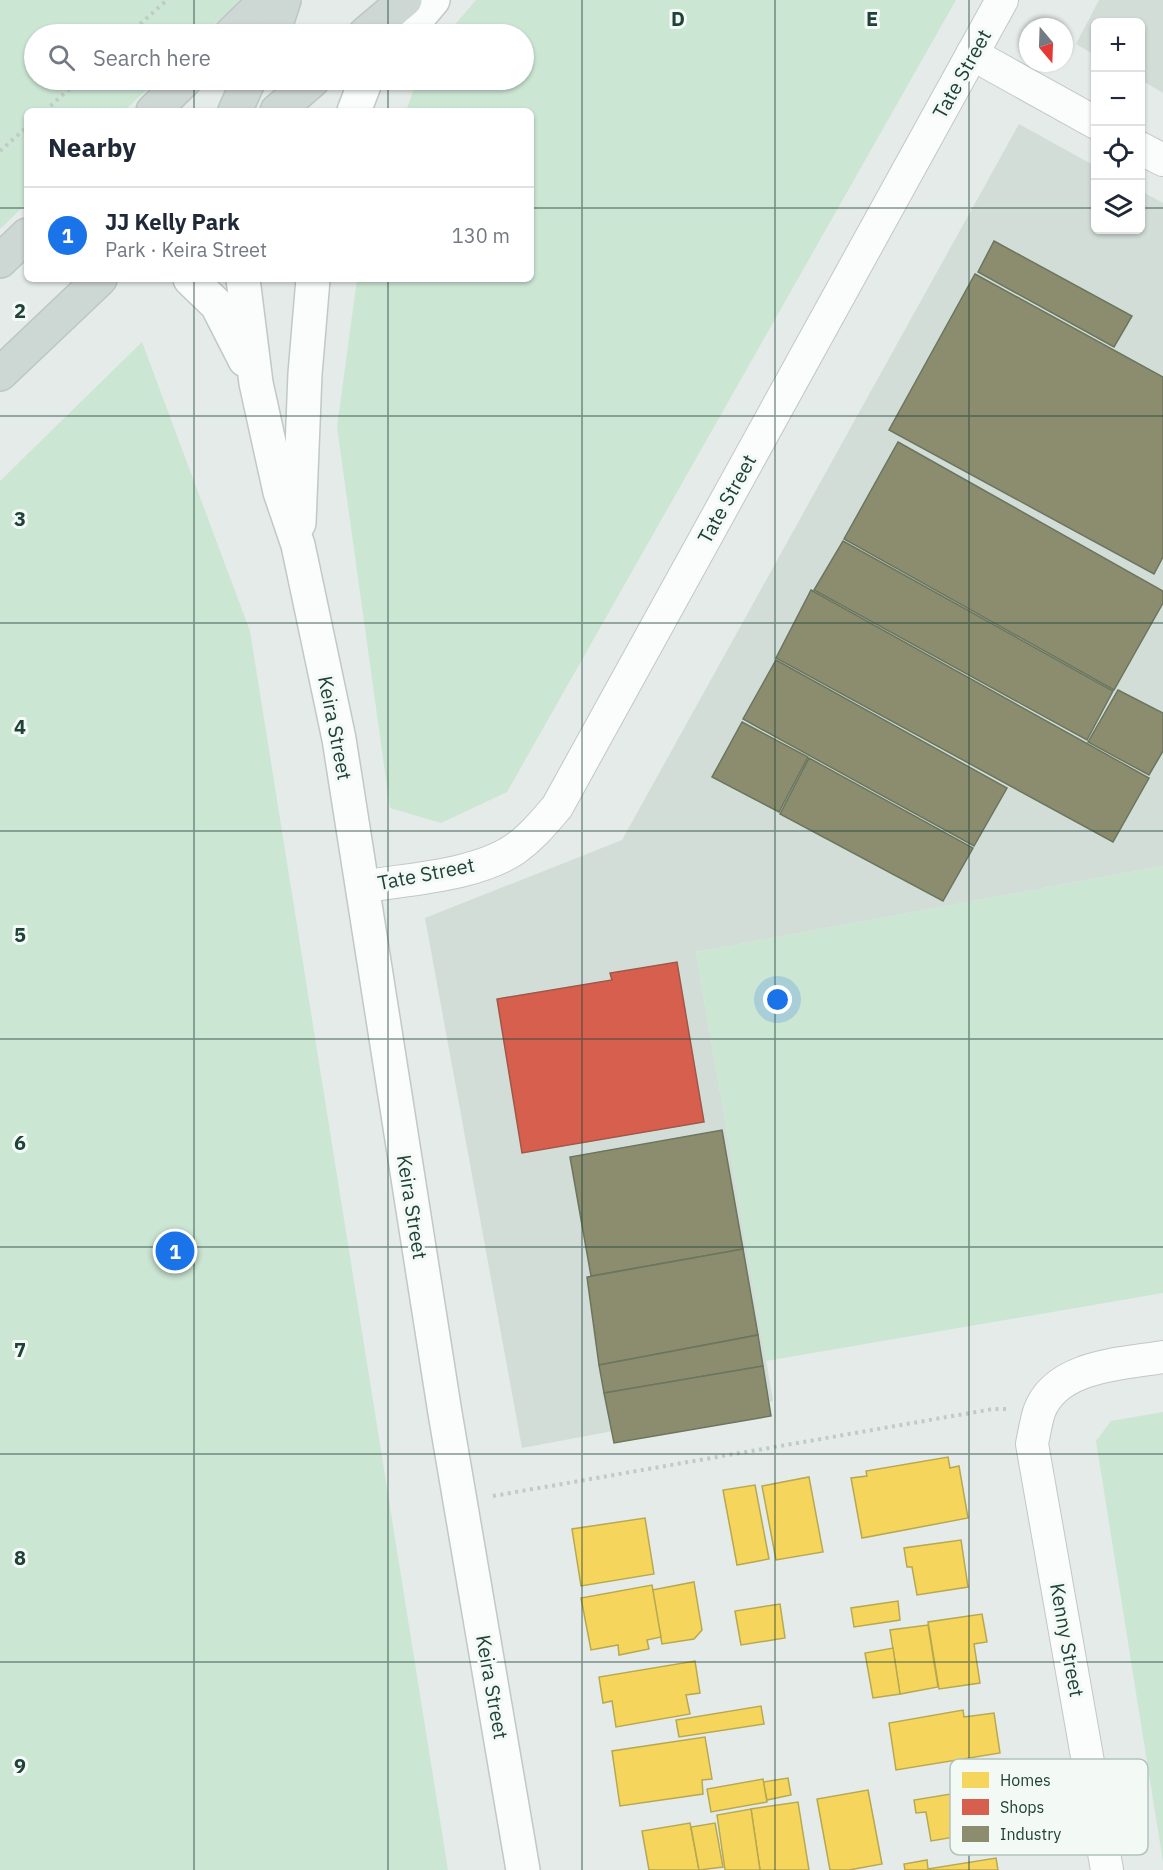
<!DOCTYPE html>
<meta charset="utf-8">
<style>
:root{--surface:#fff;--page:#f6f6f7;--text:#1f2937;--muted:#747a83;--line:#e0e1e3;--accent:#1a73e8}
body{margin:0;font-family:"IBM Plex Sans",sans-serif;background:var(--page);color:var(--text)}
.controls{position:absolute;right:18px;top:18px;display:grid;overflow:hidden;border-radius:9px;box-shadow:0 2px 4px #0004}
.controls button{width:54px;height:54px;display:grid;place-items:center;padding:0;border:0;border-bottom:2px solid var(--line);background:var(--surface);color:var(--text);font:30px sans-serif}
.compass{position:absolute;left:1019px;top:18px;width:54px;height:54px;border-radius:50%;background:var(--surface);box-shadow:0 2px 4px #0004;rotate:161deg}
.you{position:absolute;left:778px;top:1000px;width:21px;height:21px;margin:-15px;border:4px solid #fff;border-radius:50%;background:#1a73e8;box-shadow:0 0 0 9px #1a73e833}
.badge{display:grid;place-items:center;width:39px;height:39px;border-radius:50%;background:var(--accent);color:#fff;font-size:20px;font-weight:700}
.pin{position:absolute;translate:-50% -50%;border:3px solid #fff;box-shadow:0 2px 6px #0006}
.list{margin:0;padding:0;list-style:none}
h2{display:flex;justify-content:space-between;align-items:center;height:78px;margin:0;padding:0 24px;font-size:26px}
h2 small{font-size:20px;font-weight:400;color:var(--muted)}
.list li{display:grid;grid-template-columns:39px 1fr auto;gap:18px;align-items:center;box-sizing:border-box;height:96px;padding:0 24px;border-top:2px solid var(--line)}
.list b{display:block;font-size:22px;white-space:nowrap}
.list p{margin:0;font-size:20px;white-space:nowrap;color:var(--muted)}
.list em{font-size:20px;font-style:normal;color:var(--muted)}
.icon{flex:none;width:33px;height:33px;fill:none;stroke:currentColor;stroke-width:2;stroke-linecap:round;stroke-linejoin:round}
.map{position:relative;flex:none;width:1163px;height:1870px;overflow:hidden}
.search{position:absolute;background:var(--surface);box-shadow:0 2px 4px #0004;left:24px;top:24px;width:510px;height:66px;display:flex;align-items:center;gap:15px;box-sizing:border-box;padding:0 21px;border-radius:33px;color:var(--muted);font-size:22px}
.panel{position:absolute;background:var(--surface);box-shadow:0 2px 4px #0004;left:24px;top:108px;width:510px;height:174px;border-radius:9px}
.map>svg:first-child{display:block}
</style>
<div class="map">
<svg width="1163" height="1870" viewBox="0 0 1163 1870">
<rect width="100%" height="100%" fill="#e5ebe8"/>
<g fill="#d2ddd8">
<polygon points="1099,0 1163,0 1163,93 1141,80 1140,22 1096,22 1095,55 1076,44"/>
<polygon points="1019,124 1095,166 1096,230 1140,230 1141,191 1163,203 1163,866 696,952 773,1401 522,1448 425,918 622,840"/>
</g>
<g fill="#cce6d4">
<polygon points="0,0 240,0 204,34 34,34 34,80 157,80 124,111 27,111 27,203 0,229"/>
<polygon points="476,0 956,0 507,792 441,823 390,808 337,427 357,279 531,279 531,111 406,111 417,80 524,80 524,34 447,34"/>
<polygon points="142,342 250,631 448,1870 0,1870 0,481"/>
<polygon points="1163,866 1163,1293 766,1361 696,952"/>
<polygon points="1163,1412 1163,1862 1096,1441 1111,1421"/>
</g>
<g fill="#f6d55c" stroke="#b6a951" stroke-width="1.5">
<polygon points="948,1457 950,1468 959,1466 968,1518 862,1538 851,1478 867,1476 866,1471"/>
<polygon points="809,1477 823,1552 776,1560 762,1486"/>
<polygon points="755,1485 769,1559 737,1565 723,1490"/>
<polygon points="645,1518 654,1574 581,1586 572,1529"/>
<polygon points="961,1540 968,1587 917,1595 912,1567 907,1567 904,1548"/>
<polygon points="694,1582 702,1630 694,1639 662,1644 652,1590"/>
<polygon points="652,1585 661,1637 647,1640 649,1649 619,1655 618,1645 591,1650 581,1598"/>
<polygon points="898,1601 900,1620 854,1627 851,1608"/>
<polygon points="780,1604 785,1638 741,1645 735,1611"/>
<polygon points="982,1614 987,1642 974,1644 980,1683 939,1689 928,1622"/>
<polygon points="928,1625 938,1687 900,1694 890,1630"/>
<polygon points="893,1648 900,1694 873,1698 865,1653"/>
<polygon points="695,1661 700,1693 686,1695 690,1714 616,1727 612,1701 603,1703 599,1677"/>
<polygon points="761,1706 764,1724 679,1737 676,1720"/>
<polygon points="963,1710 964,1717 994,1713 1000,1753 896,1770 889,1723"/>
<polygon points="705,1737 712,1779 702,1780 703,1794 620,1806 612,1751"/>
<polygon points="788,1778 791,1795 767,1800 763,1782"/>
<polygon points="763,1779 767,1802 711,1812 707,1789"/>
<polygon points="1005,1785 1013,1833 961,1842 960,1836 931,1841 926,1812 916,1813 914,1800"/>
<polygon points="868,1790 882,1864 849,1870 830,1870 817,1799"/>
<polygon points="798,1802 809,1870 760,1870 751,1809"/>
<polygon points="751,1809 760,1870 725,1870 717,1815"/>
<polygon points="690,1823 699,1870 649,1870 642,1831"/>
<polygon points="715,1823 723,1867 699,1870 691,1827"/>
<polygon points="996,1858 998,1870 905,1870 904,1864 927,1860 928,1869"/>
</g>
<polygon fill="#d6604d" stroke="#9f5747" stroke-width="1.5" points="677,962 704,1122 522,1153 497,999 612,980 610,973"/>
<g fill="#8c8c6e" stroke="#6b765e" stroke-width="1.5">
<polygon points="994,241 1132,316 1114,347 978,272"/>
<polygon points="975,274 1163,377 1163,557 1154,574 889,430"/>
<polygon points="898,442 1163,591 1163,603 1114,690 844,539"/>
<polygon points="843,541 1113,691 1087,740 814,590"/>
<polygon points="811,590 1149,778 1113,842 776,658"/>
<polygon points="776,660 1007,788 974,846 743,719"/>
<polygon points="1118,690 1163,713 1163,751 1149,775 1088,742"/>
<polygon points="742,722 808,757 779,812 712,777"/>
<polygon points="809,758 973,848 943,901 780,814"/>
<polygon points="722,1130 743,1249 591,1276 570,1157"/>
<polygon points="743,1249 758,1335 599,1365 587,1277"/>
<polygon points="758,1335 763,1366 604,1393 599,1365"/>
<polygon points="763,1366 771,1416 614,1443 604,1393"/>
</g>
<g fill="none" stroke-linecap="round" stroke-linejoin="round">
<g stroke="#c2c8c5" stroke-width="34">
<g id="minor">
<polyline points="972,54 1096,123"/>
<polyline points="1140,148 1163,160"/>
<path d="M 362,887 C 407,879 476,876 515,849 C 532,837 544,822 557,807 L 1002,0"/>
<path d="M 1107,1870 L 1032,1444 C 1034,1434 1036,1422 1039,1412 C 1056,1365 1122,1364 1163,1357"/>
</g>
</g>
<g stroke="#c0c9c5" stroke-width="36">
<g id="secondary">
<polyline points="404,34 433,0"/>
<polyline points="354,111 366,80"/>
<polyline points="190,279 217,305 245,360"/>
<polyline points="243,279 256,383 280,492 298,545 339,739 445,1413 523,1870"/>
<polyline points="299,523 305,374 313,279"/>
</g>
</g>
<g stroke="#bcc7c4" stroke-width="36">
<g id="primary">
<polyline points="231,34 266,0"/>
<polyline points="273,34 284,0"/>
<polyline points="365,34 405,0"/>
<polyline points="153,111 185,80"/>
<polyline points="235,111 249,80"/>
<polyline points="277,111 313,80"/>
<polyline points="0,261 27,235"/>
<polyline points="0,374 100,279"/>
</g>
</g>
<g stroke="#c0cbc8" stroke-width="4" stroke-dasharray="3 4.5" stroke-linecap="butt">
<polyline points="129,34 167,0"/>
<polyline points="45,111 79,80"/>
<polyline points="0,151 27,127"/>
<polyline points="493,1496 993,1409 1006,1409"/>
</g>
<use href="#minor" stroke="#fbfcfc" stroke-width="32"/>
<use href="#secondary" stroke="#fbfcfc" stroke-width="33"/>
<use href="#primary" stroke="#cdd7d4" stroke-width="33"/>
</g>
<path fill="none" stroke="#1f4138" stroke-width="1.5" stroke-opacity="0.55" d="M 194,0 L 194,34M 388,0 L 388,34M 582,0 L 582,1870M 775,0 L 775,1870M 969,0 L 969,1870M 194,80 L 194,111M 388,80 L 388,111M 0,208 L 27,208M 531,208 L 1096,208M 1140,208 L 1163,208M 194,279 L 194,1870M 388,279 L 388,1870M 0,416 L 1163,416M 0,623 L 1163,623M 0,831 L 1163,831M 0,1039 L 1163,1039M 0,1247 L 1163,1247M 0,1454 L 1163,1454M 0,1662 L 1163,1662"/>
<g text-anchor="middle" stroke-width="6" stroke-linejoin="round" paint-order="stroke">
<g font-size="20" fill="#1f4138" stroke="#f3faf6">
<text transform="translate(962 74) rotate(-61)" y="7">Tate Street</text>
<text transform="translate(727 499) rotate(-61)" y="7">Tate Street</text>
<text transform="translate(335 728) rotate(79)" y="7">Keira Street</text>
<text transform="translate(426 874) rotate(-11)" y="7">Tate Street</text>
<text transform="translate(412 1207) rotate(81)" y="7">Keira Street</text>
<text transform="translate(1067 1640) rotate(80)" y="7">Kenny Street</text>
<text transform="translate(492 1687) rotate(80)" y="7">Keira Street</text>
</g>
</g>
<rect x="950" y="1759" width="198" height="96" rx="9" fill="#f3faf6" stroke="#b3c2bd" stroke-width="1.5"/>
<rect x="962" y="1772" width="27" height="16" fill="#f6d55c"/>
<rect x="962" y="1799" width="27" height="16" fill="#d6604d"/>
<rect x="962" y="1826" width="27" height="16" fill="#8c8c6e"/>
<g font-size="16" fill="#1f4138">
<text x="1000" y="1786">Homes</text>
<text x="1000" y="1813">Shops</text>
<text x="1000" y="1840">Industry</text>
</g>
<g font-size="20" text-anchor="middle" font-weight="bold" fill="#1f4138" stroke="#f3faf6" stroke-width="6" stroke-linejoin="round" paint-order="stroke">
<text x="678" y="26">D</text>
<text x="872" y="26">E</text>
<text x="20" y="318">2</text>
<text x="20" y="526">3</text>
<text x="20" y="734">4</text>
<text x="20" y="942">5</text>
<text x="20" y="1150">6</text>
<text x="20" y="1357">7</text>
<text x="20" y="1565">8</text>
<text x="20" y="1773">9</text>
</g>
</svg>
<div class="controls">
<button>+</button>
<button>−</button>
<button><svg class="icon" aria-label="locate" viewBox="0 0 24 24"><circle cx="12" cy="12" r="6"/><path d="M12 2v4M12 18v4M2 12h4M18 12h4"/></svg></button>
<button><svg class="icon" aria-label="layers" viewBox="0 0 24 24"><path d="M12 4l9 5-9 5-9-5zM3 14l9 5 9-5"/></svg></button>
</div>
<svg class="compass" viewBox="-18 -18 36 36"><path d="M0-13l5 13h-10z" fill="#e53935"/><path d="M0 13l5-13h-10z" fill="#747a83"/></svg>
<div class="you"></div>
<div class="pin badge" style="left:175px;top:1251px">1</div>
<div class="search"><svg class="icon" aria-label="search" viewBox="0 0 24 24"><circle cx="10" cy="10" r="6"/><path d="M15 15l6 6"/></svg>Search here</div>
<section class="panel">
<h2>Nearby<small></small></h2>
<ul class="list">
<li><span class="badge">1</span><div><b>JJ Kelly Park</b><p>Park · Keira Street</p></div><em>130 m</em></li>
</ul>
</section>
</div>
